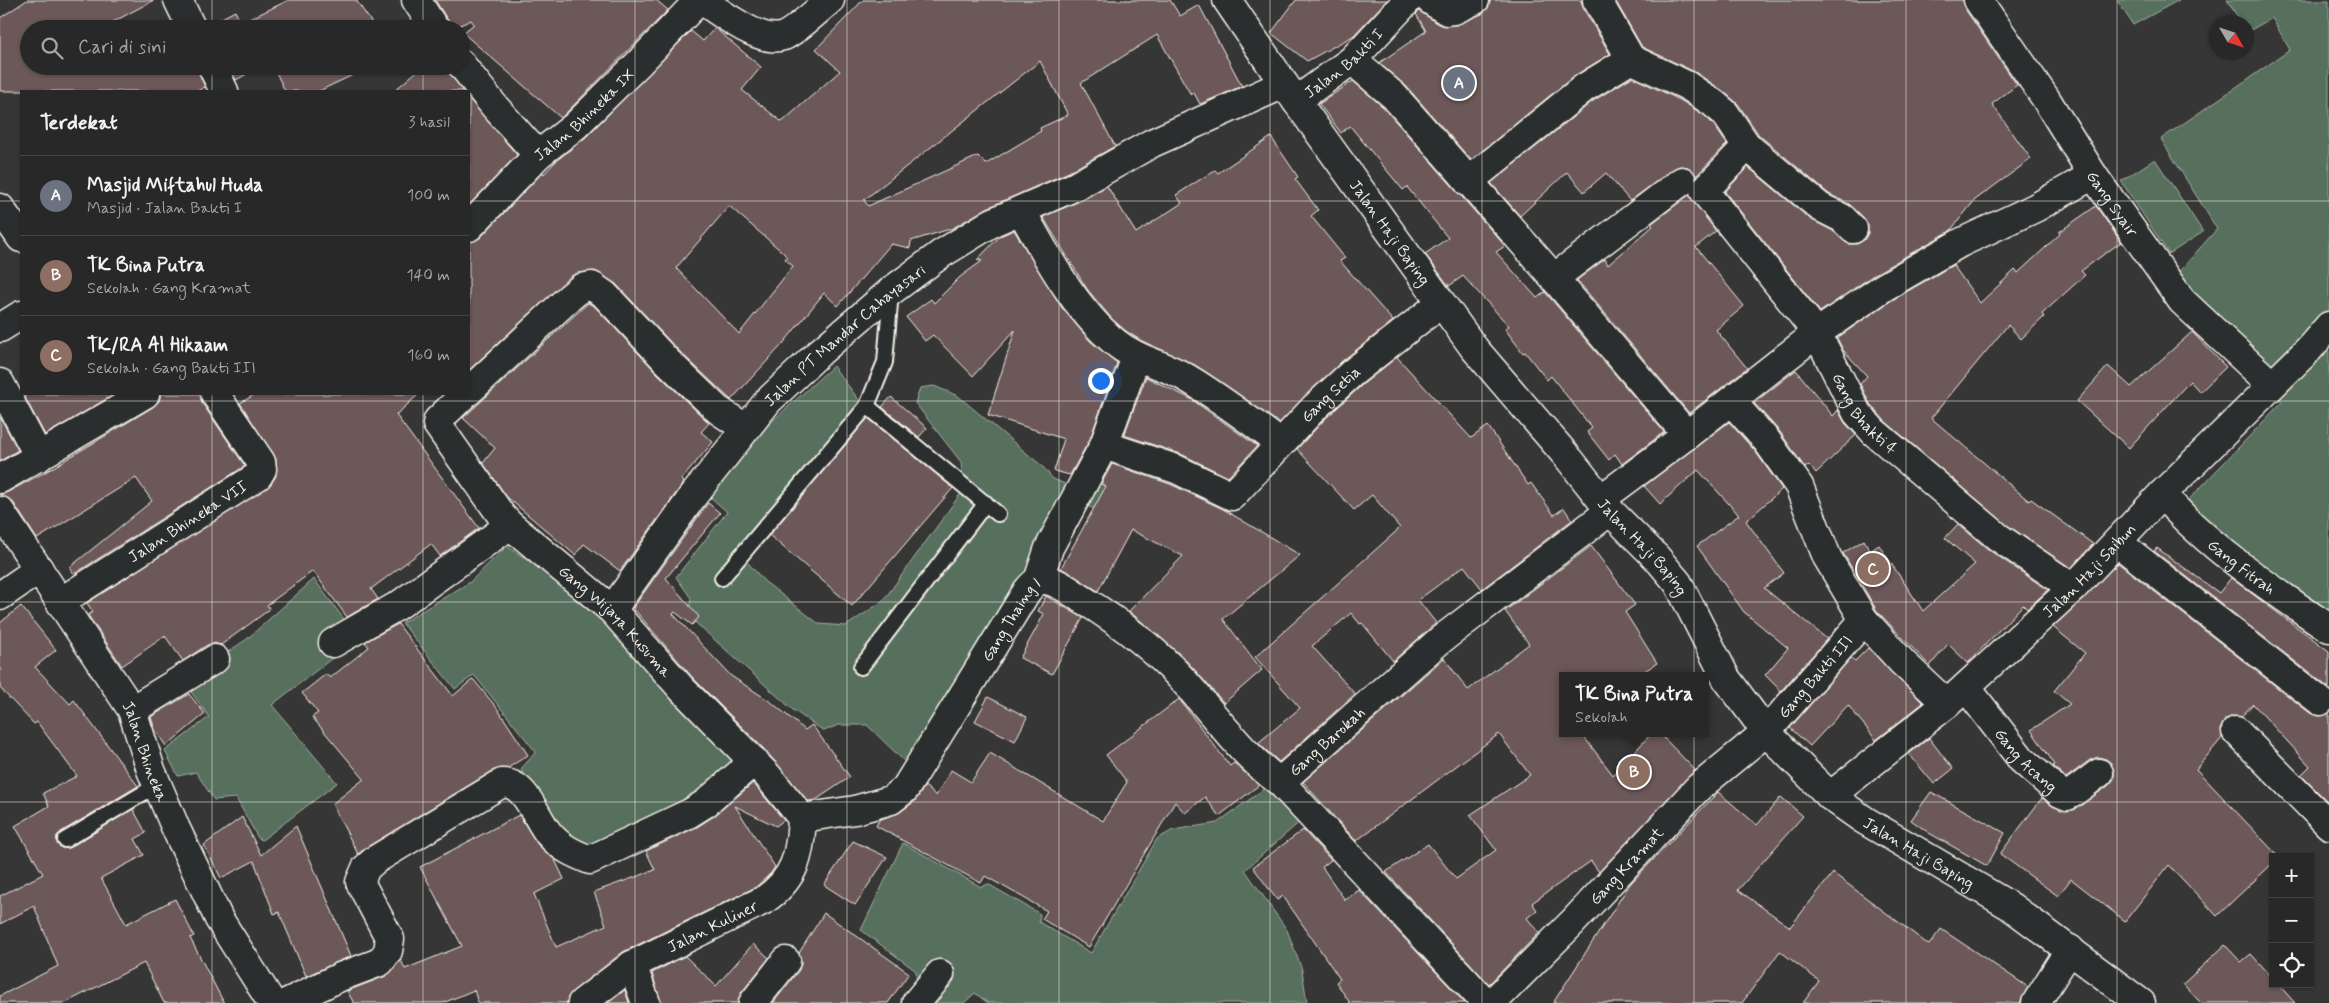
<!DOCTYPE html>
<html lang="id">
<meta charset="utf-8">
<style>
:root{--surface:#292828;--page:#313030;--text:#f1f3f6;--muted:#a5a6a8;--line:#454445;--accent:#ff9aa2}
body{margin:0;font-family:Mynerve,sans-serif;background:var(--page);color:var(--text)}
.controls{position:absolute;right:15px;bottom:15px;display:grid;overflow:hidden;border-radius:0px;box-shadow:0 1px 4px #0004}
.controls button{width:45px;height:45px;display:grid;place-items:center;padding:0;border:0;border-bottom:1px solid var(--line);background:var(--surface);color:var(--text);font:25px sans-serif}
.compass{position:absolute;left:2209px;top:15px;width:45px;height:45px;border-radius:50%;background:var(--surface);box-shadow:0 1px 4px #0004;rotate:129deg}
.you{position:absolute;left:1100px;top:380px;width:18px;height:18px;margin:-12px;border:4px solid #fff;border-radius:50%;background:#1a73e8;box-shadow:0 0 0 8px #1a73e833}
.badge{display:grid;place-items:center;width:32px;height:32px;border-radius:50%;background:var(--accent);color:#fff;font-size:16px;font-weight:700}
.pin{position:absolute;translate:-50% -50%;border:2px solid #fff;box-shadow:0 1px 5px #0006}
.popup{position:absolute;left:1559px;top:672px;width:150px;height:65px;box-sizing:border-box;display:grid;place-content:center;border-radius:0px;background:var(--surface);filter:drop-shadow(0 1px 4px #0005);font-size:16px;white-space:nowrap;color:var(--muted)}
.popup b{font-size:19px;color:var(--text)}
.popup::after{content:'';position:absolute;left:50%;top:100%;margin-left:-10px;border:10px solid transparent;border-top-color:var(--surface)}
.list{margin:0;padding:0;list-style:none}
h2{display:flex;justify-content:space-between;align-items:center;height:65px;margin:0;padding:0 20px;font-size:21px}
h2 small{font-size:16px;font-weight:400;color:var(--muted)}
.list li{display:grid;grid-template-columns:32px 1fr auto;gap:15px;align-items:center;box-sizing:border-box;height:80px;padding:0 20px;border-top:1px solid var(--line)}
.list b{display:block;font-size:19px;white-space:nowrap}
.list p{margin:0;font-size:16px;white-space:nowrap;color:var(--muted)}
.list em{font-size:16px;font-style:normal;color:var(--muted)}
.icon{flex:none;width:28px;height:28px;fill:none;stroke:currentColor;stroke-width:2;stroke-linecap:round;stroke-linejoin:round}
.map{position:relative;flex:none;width:2329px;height:1003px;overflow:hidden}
.search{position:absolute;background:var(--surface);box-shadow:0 1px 4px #0004;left:20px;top:20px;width:450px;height:55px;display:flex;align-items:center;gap:12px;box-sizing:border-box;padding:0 18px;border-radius:28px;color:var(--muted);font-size:19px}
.panel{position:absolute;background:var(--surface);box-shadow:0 1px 4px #0004;left:20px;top:90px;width:450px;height:305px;border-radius:0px}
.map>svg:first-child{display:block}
</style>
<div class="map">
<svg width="2329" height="1003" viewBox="0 0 2329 1003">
<rect width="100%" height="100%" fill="#373636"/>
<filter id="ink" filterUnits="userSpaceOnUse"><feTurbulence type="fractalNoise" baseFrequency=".02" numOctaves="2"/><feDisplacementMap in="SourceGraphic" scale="10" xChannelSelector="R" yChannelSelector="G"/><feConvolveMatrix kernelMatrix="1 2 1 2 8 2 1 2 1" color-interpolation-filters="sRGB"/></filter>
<g filter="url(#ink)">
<g fill="#566f5d" stroke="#a5b0a2">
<polygon points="2117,0 2179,0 2133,25"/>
<polygon points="2227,0 2329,0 2329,625 2179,510 2282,402 2176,275 2217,229 2161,139 2290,50 2272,18 2247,32 2246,22 2241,22"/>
<polygon points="2155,159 2203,232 2169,254 2121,181"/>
<polygon points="833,366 863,405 752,531 741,555 764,581 819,624 846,626 883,601 964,489 961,462 915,403 920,388 934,386 958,396 1042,466 1053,479 1082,491 1109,453 1130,460 1107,513 1081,504 906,763 867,725 838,725 824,731 793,710 688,616 691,598 676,577 727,512 688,477 716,447 734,456"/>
<polygon points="507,546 608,614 747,763 694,808 596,853 559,838 521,769 536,752 474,675 455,689 402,623 470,582"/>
<polygon points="314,579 358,638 272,705 337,783 262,840 258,838 236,798 214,800 196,772 178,776 165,751 209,717 184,682 247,639"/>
<polygon points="1275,781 1304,818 1245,870 1287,930 1302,970 1307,1003 988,1003 975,993 964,1003 917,1003 916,971 861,930 903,843 981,887 988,884 1040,914 1039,922 1091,953 1157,839 1173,830 1217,823"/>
</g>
<g fill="#6c5958" stroke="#f4f1e8" fill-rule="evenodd">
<polygon points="27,0 154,0 100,29 29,29 29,66 197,66 205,87 197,91 0,91 0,18"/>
<polygon points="289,0 356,0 376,29 207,29 207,26 235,11 241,23"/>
<polygon points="435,0 656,0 668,10 561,118 463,33 474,24 471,20 456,27 447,19"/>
<path d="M 863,0 L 1170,0 L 1180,16 L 1199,5 L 1242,86 L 1200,104 L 1194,93 L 1191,95 L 1157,35 L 1081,83 L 1115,146 L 1069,172 L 987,208 L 953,228 L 911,241 L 910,248 L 891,244 L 838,306 L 824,293 L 782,345 L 731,400 L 677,349 L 616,284 L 595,271 L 578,273 L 571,276 L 469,370 L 469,242 L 480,238 L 543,172 L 544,174 L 556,161 L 586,137 L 691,31 L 703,41 L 715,28 L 761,67 L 742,90 L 782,122 L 840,71 L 816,49 ZM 1040,61 L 1068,115 L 1040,128 L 1041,131 L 986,164 L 978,156 L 868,206 L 864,200 ZM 729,206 L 787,256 L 785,259 L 793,266 L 739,334 L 676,268 Z"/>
<polygon points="1296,0 1387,0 1353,36 1307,61 1271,33"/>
<polygon points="1490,0 1581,0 1583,8 1610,54 1574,76 1471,160 1406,86 1379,63 1426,31 1416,14 1419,11 1439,24 1456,25 1482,14 1488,8"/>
<polygon points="1615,0 1963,0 1965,9 2017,85 1992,104 2031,159 1975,200 1950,231 1875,274 1820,312 1725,192 1748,167 1810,219 1833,231 1848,244 1857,244 1864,240 1868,233 1868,225 1864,218 1849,204 1829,194 1759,135 1738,104 1723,91 1695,72 1642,47"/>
<polygon points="229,66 261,66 236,80"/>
<polygon points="273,66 372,66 319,91 285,91"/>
<polygon points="423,66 444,66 463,91 394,91"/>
<polygon points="1632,77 1680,100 1704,115 1713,124 1727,144 1696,176 1688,167 1680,166 1673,169 1630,201 1606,173 1584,192 1567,172 1520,216 1491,183 1593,101"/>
<polygon points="1353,81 1383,107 1505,246 1496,252 1537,298 1545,292 1664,432 1622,464 1615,454 1609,460 1587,432 1592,428 1551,376 1547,380 1525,352 1523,353 1505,329 1509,326 1463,276 1449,286 1425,254 1448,238 1407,187 1403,190 1350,126 1341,133 1319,104"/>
<polygon points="469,99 517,155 469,205"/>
<polygon points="1271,137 1298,177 1295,179 1318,210 1311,216 1345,258 1340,261 1393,321 1341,362 1279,423 1195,365 1140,340 1126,331 1112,319 1087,289 1043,217 1082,200 1107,186 1136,233 1182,203 1176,195 1215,170 1218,173"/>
<polygon points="1689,195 1716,231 1696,247 1744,306 1716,330 1747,368 1689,413 1577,280 1605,259 1608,265 1653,226 1651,224"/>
<polygon points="2096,206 2121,242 2081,271 2085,275 2042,314 2044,317 2021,339 2008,325 1931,418 2029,501 2031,499 2093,544 2071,568 2007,525 1885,421 1870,404 1860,384 1867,376 1843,350 1837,338 1892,300 1953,265 1980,303 2015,270 2018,273 2060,234 2059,232"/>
<polygon points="1014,230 1062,308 1090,341 1117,363 1090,439 1070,475 1054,471 1064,439 988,415 1015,330 973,376 933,335 925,341 906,317 931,299 934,303 960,277 982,261 977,260 1000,236"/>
<polygon points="588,303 595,307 655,371 709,423 701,432 713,442 681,480 684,482 620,571 584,544 575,555 507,497 483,463 495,448 463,418"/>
<polygon points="2192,332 2226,367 2200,392 2190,381 2129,448 2077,401 2108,366 2131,387"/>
<polygon points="1397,357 1471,438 1488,426 1528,485 1531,483 1554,515 1564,508 1572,520 1482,589 1464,566 1418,600 1436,623 1393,661 1362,623 1360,624 1351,613 1312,646 1355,694 1279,762 1258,743 1300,708 1255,657 1400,528 1372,495 1354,510 1297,449 1325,419 1362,385"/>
<polygon points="1796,370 1833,416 1838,410 1845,423 1856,435 1816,473 1809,465 1805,468 1780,432 1754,403"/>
<polygon points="1146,377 1191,399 1257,446 1228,477 1181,454 1124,435"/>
<polygon points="23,394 115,394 45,435"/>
<polygon points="161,394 200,394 202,403 245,466 74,574 70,567 152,501 136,478 37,539 13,502 0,495 8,492 47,471 153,407 159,401"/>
<polygon points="256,394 419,394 396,415 479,528 440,556 431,544 371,589 378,599 347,617 313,571 267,605 270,609 221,645 214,643 207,645 183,661 165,636 122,666 88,615 93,612 87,603 271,484 276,476 276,459 240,403"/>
<polygon points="891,397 927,428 919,437 882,407"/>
<polygon points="0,417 18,450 0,461"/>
<polygon points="868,418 953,488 852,606 769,535"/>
<polygon points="1729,422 1755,451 1782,489 1746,521 1784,573 1764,588 1827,639 1781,691 1765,675 1788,648 1744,612 1697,546 1739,515 1698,470 1660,504 1644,486"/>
<polygon points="1112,464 1170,484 1223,509 1300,555 1223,619 1262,670 1224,703 1183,657 1129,611 1183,556 1131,530 1098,591 1061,568 1106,486 1101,484"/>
<polygon points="708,503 720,513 666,578 699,617 692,625 675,612 673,614 731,676 771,702 805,730 812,725 850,777 816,800 808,801 765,750 693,678 633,608"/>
<polygon points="1958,524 1989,550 2048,590 2027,609 2023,605 1968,663 1948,644 1930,666 1877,611 1843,553 1864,540 1870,551 1879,545 1923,611 1975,564 1945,538"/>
<polygon points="1591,546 1635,605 1625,612 1657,663 1637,676 1563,676 1563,733 1581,733 1613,775 1652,733 1659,733 1695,770 1599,872 1591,861 1532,903 1537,910 1527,918 1539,933 1489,984 1386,872 1428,844 1456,879 1496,850 1470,815 1530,775 1499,734 1356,841 1303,782 1444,658 1468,690 1529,644 1505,611"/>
<polygon points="2157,548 2219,593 2231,578 2329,651 2329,688 2154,551"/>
<polygon points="2118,563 2310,713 2318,716 2329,713 2329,803 2301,775 2310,766 2253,704 2241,717 2233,716 2225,720 2221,727 2222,738 2196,769 2279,857 2273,857 2273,863 2217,916 2169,865 2125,921 2071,879 2058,896 2000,854 2042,798 2061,810 2074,810 2108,786 2114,779 2114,771 2111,763 2106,759 2098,757 2090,760 2066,778 2053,766 2055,765 2031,730 2070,704 2054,691 2085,653 2053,627"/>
<polygon points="1046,596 1083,618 1052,674 1020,658 1044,614 1038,611"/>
<polygon points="21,606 56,650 35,667 70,704 74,700 138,786 61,832 57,836 57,844 61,848 69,848 133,809 146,833 135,839 144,855 101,878 126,924 175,899 194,936 190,938 224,1003 164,1003 144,963 65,1003 0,1003 0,996 58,966 34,906 0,924 0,896 43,874 15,826 49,806 43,793 77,776 37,722 34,724 0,688 0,623"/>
<polygon points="398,624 453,696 473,679 497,708 528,755 508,768 494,770 367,847 358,854 332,804 364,779 312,717 318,713 302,693 326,674 330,678 369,647 365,642"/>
<polygon points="1868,648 1923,703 1876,740 1848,705 1810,746 1790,728 1851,658 1855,661"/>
<polygon points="189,694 205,714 166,746 155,730 151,717"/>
<polygon points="988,697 1027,717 1015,741 975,721"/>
<polygon points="1179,699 1230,766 1234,763 1259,785 1219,816 1205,797 1185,813 1175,802 1089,947 1042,919 1047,911 985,876 981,883 876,826 879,820 900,812 915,801 925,786 936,796 951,770 971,782 990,753 1103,821 1127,782 1106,755"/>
<polygon points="1929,738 1953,769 1934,784 1909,754"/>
<polygon points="753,783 784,820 776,826 735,806 775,867 771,873 756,887 623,952 573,991 568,997 567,1003 478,1003 474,990 443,1003 354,1003 347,991 386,976 401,960 405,969 462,946 420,867 519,815 538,845 555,860 564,879 534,894 556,947 606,925 594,892 655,870 646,851 697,827 714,816"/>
<polygon points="1718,792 1757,825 1781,797 1803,816 1738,890 1790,927 1833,873 1929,945 1941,929 2028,987 2020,1003 1803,1003 1819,981 1780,951 1742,1003 1553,1003 1630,884"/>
<polygon points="1931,792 2005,833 1987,866 1929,833 1911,820"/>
<polygon points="242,817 261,855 296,826 351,956 306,976 279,912 274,914 254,861 221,878 204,845"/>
<polygon points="1303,830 1331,860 1322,867 1345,900 1359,890 1465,1003 1350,1003 1336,982 1340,979 1283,896 1277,900 1253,867"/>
<polygon points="853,841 887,857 855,905 824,885"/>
<polygon points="824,913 909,973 888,1003 773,1003 799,970 801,963 799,953"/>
<polygon points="753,944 769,958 741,993 738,1003 661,1003 652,973 685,956 716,986"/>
<polygon points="2225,945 2241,962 2251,954 2273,978 2273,984 2278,984 2295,1003 2201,1003 2183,984"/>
<polygon points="625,990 629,1003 608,1003"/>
</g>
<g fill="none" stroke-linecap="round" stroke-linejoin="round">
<g stroke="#f4f1e8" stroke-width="18">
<g id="service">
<polyline points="867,406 998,514"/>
<polyline points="722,578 867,406 885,362 891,292"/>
<polyline points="861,667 986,503"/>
<polyline points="65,840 157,785"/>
</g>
</g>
<g stroke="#f4f1e8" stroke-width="31">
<g id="minor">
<polyline points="178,0 192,29"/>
<polyline points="416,0 435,29"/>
<path d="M 701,0 C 721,12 760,45 784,36 C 796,31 819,9 830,0"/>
<polyline points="1430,0 1447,11 1454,10 1475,0"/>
<polyline points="1597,0 1631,59 1688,86 1713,103 1725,113 1747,146 1820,207 1842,218 1853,229"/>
<path id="s1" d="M 1978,0 L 2046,99 L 2093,175 L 2182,301 L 2272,385"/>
<polyline points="1352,60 1394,96 1554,278 1687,435"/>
<polyline points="461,64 495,107 538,155"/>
<polyline points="212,66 224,91"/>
<path id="s2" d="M 1296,101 L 1352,60 L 1408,0"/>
<path id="s3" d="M 1747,146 L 1704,191 L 1817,333 L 1857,413 L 1874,432 L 1998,537 L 2073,588"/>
<polyline points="1468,182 1584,88 1631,59"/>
<polyline points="0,208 21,238"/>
<path d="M 1021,210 C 1045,254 1076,311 1116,343 C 1137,360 1163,364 1187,378 C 1219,397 1250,421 1280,443"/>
<path id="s4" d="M 469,227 L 538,155 L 575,126 L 638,64 L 699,0"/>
<polyline points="1554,278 1682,181"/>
<polyline points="0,328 21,315"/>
<polyline points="0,383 39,457"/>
<polyline points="469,391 570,297 581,288 592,286 605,295 666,360 718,410 745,428"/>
<path id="s5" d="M 465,394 L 438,420 L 437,424 L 501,515 L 510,525 L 612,610 L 682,689 L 767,775 L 802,818"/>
<polyline points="1731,401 1767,441 1799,486 1827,557 1864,620 1902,662 1947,704"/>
<path id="s6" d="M 1104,445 L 1176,469 L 1232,496 L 1314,408 L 1352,373 L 1441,303"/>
<polyline points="0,479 145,394"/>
<path id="s7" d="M 2162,494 C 2208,547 2271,589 2329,628"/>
<polyline points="1601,499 1687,435 1817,333 1884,287 1960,243 2035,208 2093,175"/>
<path id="s8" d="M 0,511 L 132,710 L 151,770 L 176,829 L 219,919 L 272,1003"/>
<polyline points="2117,542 2320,701"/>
<polyline points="1038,581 1049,548 1104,445 1136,357"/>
<polyline points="0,596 39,569"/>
<path id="s9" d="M 60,602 L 258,476 L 262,469 L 261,462 L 215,394"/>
<path id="s10" d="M 612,610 L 693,496 L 768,401 L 820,352 L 891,291 L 941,254 L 993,222 L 1076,186 L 1152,143 L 1284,84"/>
<polyline points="333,643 399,605 510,525"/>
<path id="s11" d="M 1966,687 L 2022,760 L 2060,793 L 2067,796 L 2071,794 L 2099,773"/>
<polyline points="132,710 215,659"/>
<polyline points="2236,731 2329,825"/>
<path id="s12" d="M 1280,782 L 1439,641 L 1610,511"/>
<path id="s13" d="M 1830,796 L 1947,704 L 2073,588 L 2162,494 L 2309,349 L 2329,326"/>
<path id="s14" d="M 802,818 L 855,810 L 891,800 L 905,789 L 1027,591 C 1032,585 1037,579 1045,580 C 1058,581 1071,592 1082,599 C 1119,622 1154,648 1183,680 C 1214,714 1242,755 1280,782 L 1486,1003"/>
<polyline points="632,965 646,1003"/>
<path d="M 286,1003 L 340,977 L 380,962 L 388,951 L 390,939 L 360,882 L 366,868 L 375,860 L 502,783 C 527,782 536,820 550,835 C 561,848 575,854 590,860 L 690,813 L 706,803 L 754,761"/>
<path id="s15" d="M 582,1003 L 632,965 L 764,900 C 796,878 800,855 802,818"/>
<polyline points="753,1003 786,961"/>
<polyline points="916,1003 940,974"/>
<path id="s16" d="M 1492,1003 L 1572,923 L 1698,788 L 1766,732 L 1864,620"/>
<polyline points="2036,1003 2070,949"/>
</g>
</g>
<g stroke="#f4f1e8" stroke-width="31">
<g id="tertiary">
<path id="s17" d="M 1227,0 L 1284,84 L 1474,348 L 1570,460 L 1610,511 L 1657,558 L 1678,583 L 1726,678 L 1766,732 L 1830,796 L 1864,820 L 2010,906 L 2141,1003"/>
</g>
</g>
<use href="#service" stroke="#2a2d2e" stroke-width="14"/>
<use href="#minor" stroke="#2a2d2e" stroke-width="28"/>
<use href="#tertiary" stroke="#2a2d2e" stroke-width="28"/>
</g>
</g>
<path fill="none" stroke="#f4f1e8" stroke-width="1" stroke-opacity="0.55" d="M 212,0 L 212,29M 423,0 L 423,29M 635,0 L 635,1003M 847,0 L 847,1003M 1059,0 L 1059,1003M 1270,0 L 1270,1003M 1482,0 L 1482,1003M 1694,0 L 1694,1003M 1906,0 L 1906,1003M 2117,0 L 2117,1003M 212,66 L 212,91M 423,66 L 423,91M 0,201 L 21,201M 469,201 L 2329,201M 212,394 L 212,1003M 423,394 L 423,1003M 0,401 L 2329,401M 0,602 L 2329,602M 0,802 L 2329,802"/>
<g text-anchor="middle" stroke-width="4" stroke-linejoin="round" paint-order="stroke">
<g font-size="16" fill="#f4f1e8" stroke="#2a2d2e">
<text dy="6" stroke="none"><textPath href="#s2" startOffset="61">Jalan Bakti I</textPath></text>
<text dy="6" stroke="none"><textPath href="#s4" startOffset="161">Jalan Bhineka IX</textPath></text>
<text dy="6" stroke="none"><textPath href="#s1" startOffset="244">Gang Syair</textPath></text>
<text dy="6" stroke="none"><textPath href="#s17" startOffset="284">Jalan Haji Baping</textPath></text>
<text dy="6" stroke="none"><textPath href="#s10" startOffset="362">Jalan PT Mandar Cahayasari</textPath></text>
<text dy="6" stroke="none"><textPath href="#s6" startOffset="280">Gang Setia</textPath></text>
<text dy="6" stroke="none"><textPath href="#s3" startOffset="338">Gang Bhakti 4</textPath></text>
<text dy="6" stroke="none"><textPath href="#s9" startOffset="151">Jalan Bhineka VII</textPath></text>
<text dy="6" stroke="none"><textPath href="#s17" startOffset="688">Jalan Haji Baping</textPath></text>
<text dy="6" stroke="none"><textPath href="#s7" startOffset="108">Gang Fitrah</textPath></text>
<text dy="6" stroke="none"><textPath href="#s13" startOffset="344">Jalan Haji Saibun</textPath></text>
<text dy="6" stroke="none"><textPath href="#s5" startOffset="309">Gang Wijaya Kusuma</textPath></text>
<text dy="6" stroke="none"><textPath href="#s14" startOffset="309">Gang Thaing I</textPath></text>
<text dy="6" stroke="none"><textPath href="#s16" startOffset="460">Gang Bakti III</textPath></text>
<text dy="6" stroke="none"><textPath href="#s12" startOffset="62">Gang Barokah</textPath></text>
<text dy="6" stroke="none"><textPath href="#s8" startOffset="282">Jalan Bhineka</textPath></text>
<text dy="6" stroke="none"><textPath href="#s11" startOffset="95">Gang Acang</textPath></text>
<text dy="6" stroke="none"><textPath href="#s17" startOffset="1108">Jalan Haji Baping</textPath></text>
<text dy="6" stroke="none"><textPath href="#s16" startOffset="192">Gang Kramat</textPath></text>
<text dy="6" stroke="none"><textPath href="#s15" startOffset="152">Jalan Kuliner</textPath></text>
</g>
</g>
</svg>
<div class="controls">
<button>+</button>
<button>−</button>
<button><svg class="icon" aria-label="locate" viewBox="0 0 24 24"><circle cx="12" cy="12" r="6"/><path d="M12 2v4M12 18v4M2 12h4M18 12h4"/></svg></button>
</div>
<svg class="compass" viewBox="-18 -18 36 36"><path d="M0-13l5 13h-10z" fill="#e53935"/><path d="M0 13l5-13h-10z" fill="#a5a6a8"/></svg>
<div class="you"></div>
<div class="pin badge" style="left:1459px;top:83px;background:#6b7280">A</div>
<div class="pin badge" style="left:1634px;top:772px;background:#8d6e63">B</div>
<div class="popup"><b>TK Bina Putra</b>Sekolah</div>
<div class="pin badge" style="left:1873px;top:569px;background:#8d6e63">C</div>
<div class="search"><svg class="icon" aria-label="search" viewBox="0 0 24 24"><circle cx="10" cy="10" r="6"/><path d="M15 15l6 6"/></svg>Cari di sini</div>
<section class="panel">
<h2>Terdekat<small>3 hasil</small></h2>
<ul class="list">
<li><span class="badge" style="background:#6b7280">A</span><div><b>Masjid Miftahul Huda</b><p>Masjid · Jalan Bakti I</p></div><em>100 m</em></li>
<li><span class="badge" style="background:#8d6e63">B</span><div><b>TK Bina Putra</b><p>Sekolah · Gang Kramat</p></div><em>140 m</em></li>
<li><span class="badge" style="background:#8d6e63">C</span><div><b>TK/RA Al Hikaam</b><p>Sekolah · Gang Bakti III</p></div><em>160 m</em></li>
</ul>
</section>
</div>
